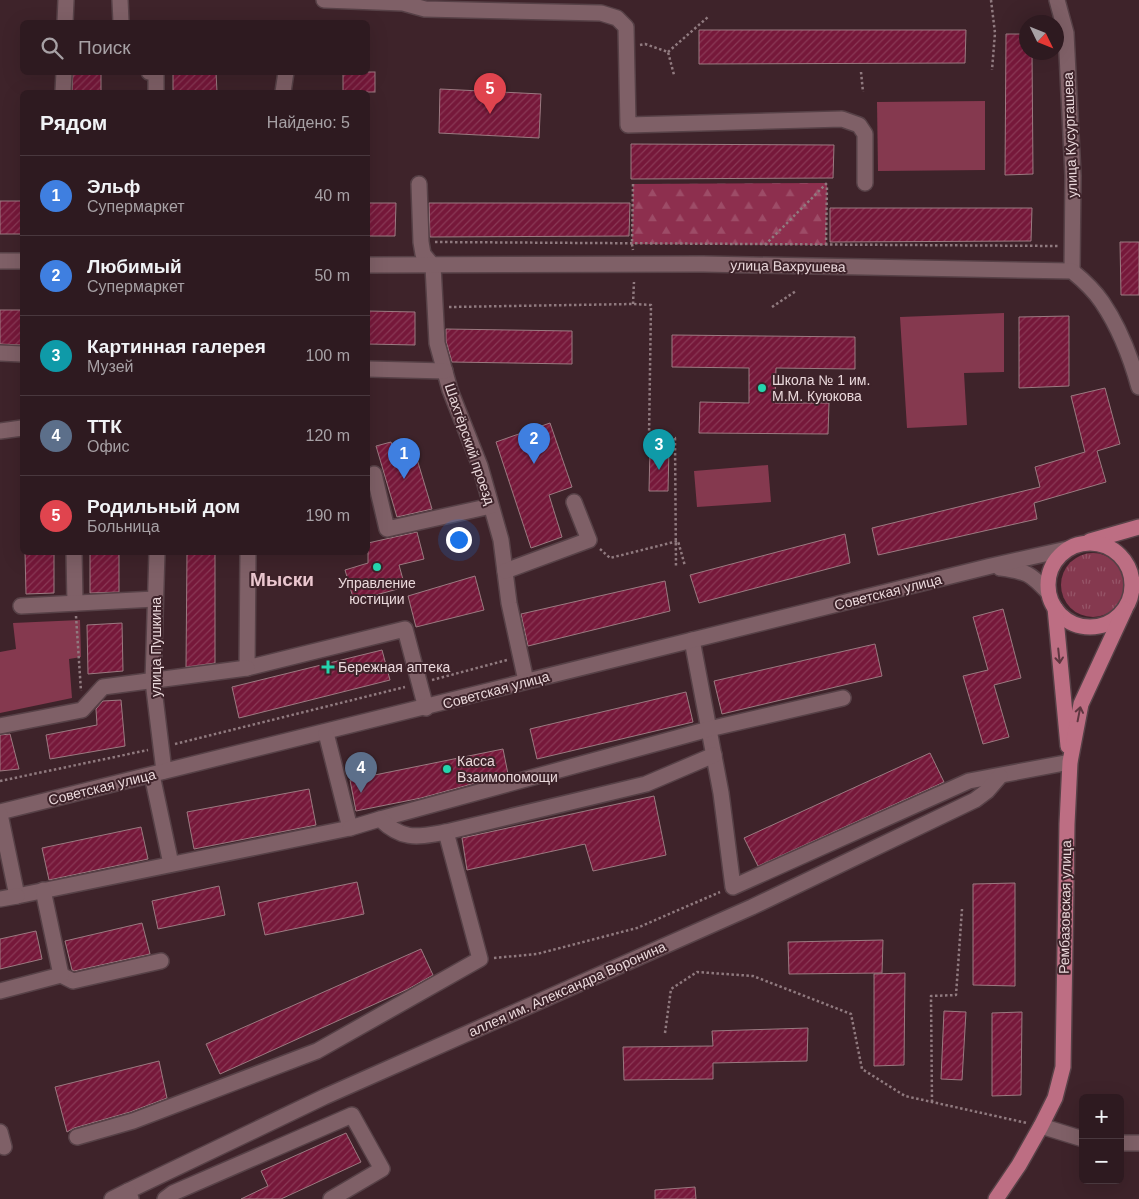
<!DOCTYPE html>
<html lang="ru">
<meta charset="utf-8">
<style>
:root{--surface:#2e1a20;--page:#3a272d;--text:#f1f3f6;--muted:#a7a1a5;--line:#49383e;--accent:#2563eb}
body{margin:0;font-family:Helvetica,sans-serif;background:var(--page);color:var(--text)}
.controls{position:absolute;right:15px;bottom:15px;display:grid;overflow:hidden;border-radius:8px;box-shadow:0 5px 20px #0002}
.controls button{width:45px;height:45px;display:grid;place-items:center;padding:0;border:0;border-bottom:1px solid var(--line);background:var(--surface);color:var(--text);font:25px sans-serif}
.compass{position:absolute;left:1019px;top:15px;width:45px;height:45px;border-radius:50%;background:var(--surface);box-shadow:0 5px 20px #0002;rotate:133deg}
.you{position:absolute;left:458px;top:539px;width:18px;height:18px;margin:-12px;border:4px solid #fff;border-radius:50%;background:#1a73e8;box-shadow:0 0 0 8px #1a73e833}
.badge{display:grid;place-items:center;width:32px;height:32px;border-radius:50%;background:var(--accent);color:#fff;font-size:16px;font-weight:700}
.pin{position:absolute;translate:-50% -41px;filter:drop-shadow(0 1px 2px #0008)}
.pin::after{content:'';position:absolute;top:26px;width:18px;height:15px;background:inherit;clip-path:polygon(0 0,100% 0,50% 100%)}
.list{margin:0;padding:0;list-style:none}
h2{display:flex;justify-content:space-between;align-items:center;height:65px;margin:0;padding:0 20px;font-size:21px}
h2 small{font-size:16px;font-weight:400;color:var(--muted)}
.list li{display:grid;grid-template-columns:32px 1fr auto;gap:15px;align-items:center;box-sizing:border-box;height:80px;padding:0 20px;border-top:1px solid var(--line)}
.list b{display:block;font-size:19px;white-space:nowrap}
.list p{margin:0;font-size:16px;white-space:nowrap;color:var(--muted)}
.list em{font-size:16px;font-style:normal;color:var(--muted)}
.icon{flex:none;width:28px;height:28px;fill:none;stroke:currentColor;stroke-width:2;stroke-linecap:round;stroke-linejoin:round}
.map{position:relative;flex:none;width:1139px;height:1199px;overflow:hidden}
.search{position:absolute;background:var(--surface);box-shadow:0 5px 20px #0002;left:20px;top:20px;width:350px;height:55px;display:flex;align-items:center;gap:12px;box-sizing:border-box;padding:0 18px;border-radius:8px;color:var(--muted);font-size:19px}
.panel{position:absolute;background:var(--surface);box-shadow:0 5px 20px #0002;left:20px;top:90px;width:350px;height:465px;border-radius:8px}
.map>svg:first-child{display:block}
</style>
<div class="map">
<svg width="1139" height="1199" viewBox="0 0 1139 1199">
<defs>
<pattern id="grass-tufts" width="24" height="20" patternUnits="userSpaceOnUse" patternTransform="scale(1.25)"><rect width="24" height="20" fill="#85394f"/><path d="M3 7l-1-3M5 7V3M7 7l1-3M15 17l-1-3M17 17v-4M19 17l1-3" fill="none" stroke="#965568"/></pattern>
<pattern id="forest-firs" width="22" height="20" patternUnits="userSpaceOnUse" patternTransform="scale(1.25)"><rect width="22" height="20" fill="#8d2f4e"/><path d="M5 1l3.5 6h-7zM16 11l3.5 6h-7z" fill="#9d4c67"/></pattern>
<pattern id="building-hatch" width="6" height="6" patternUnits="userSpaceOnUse" patternTransform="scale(1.25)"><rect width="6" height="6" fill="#76183a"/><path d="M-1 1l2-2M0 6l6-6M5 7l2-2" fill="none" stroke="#8a3956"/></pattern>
</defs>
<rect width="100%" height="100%" fill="#3e232a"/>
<circle fill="url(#grass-tufts)" cx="1093" cy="585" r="32"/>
<polygon fill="url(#forest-firs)" points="827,183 826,245 632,244 633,184"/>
<g fill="#85394f">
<polygon points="985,101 985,170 878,171 877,102"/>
<polygon points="1004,313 1004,372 964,373 967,425 907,428 900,317"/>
<polygon points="768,465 771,502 697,507 694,471"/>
<polygon points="80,620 81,657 69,659 72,698 0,713 0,652 16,649 13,623"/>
</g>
<g fill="url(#building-hatch)" stroke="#9b7a81">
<polygon points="699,30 966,30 965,63 699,64"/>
<polygon points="1006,34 1026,34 1026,52 1032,52 1033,174 1005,175"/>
<polygon points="73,72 101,72 101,92 72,92"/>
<polygon points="216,72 217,92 173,92 173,74"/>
<rect x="343" y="72" width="32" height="20"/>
<polygon points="440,89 541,94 539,138 439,133"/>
<polygon points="631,144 834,145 833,178 631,179"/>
<rect x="0" y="201" width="22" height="33"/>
<polygon points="368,203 396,203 395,236 368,236"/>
<polygon points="429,203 630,203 629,236 430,237"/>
<polygon points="830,208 1032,208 1031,241 830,242"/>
<polygon points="1120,242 1139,242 1139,295 1121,295"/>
<polygon points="0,310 22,310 22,345 0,344"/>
<polygon points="368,311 415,312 415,345 368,344"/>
<polygon points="1069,316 1069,386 1019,388 1019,317"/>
<polygon points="446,329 572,331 572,364 452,362 446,341"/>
<polygon points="672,335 855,337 855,369 776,368 775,403 829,403 828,434 699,433 700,402 749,403 749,368 672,367"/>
<polygon points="1105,388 1120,444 1097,451 1106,482 1034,503 1037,519 878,555 872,528 1040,487 1035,467 1085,452 1071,396"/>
<polygon points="550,423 572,487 549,495 562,537 531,548 496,442"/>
<polygon points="391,442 395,455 414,449 432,509 397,517 376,446"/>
<polygon points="650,448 669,448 668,491 649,491"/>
<polygon points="417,532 424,559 399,565 405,587 354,601 345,570 368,563 368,543"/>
<polygon points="845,534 850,563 699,603 690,575"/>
<polygon points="25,552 54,552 54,593 26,594"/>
<polygon points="90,552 119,552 119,592 90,593"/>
<polygon points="187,552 215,552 215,663 186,667"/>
<polygon points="475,576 484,610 416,627 408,596"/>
<polygon points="665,581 670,611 528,646 521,614"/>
<polygon points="1003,609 1021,678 994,685 1009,737 983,744 963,676 988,670 973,617"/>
<polygon points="122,623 123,671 88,674 87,625"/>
<polygon points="875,644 882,676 722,714 714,681"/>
<polygon points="382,650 390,680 239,718 232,687"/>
<polygon points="686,692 693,722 537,759 530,729"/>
<polygon points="121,700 125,746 50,759 46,735 97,725 96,709 103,701"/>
<polygon points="10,734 19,769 0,771 0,735"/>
<polygon points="503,749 508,774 421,798 356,811 350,780"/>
<polygon points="930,753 944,782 758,866 744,838"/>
<polygon points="309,789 316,825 194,849 187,812"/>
<polygon points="654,796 666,855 593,871 585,844 467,870 462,838"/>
<polygon points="141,827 148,859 49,880 42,848"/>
<polygon points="357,882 364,914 265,935 258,903"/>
<polygon points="1015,883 1015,986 973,985 973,884"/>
<polygon points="219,886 225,915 158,929 152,901"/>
<polygon points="142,923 150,954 74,971 72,970 65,941"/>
<polygon points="36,931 42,959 0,969 0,939"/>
<polygon points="883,940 882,973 789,974 788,942"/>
<polygon points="421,949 433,975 408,989 220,1074 206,1044"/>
<polygon points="905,973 904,1065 874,1066 874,974"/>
<polygon points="944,1011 966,1012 962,1080 941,1079"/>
<polygon points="1022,1012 1021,1095 992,1096 992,1013"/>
<polygon points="808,1028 807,1061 713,1063 713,1079 624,1080 623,1047 713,1046 712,1031"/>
<polygon points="159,1061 167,1098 130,1112 74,1128 67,1132 55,1087"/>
<polygon points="346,1133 361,1162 281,1199 241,1199 268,1186 261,1171"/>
<polygon points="695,1187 696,1199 655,1199 655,1190"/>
</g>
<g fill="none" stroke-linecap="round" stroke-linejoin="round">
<g stroke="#574147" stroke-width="18">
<g id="minor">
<polyline points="120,0 121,22"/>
<polyline points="324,0 403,3 425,9 601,13 617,18 626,27 628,125 842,119 859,125 865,134 865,183"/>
<polyline points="1057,0 1066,33 1073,176 1072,271"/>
<polyline points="65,22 66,0"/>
<polyline points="149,72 156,73 156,92"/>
<polyline points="63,92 64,72"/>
<polyline points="283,92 286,72"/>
<polyline points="419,184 421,242 423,254 433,266 437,343 450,390 480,466 501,540 509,603 526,681"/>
<polyline points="0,261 22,261"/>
<path d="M 368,265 L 703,264 L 1072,271 C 1083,280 1094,290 1102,302 C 1119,327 1131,358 1139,387"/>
<polyline points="0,353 22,354"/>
<polyline points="368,369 445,371"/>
<polyline points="0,431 22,428"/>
<polyline points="374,474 387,529 491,506"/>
<polyline points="74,552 75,603"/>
<polyline points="157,552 153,681 164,771"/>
<polyline points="248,552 247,668 405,629 426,708"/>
<path d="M 1000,568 C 1027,572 1029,572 1048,592"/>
<polyline points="505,571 589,540 574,502"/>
<polyline points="21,606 155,599"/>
<polyline points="692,640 721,793 733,887 969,781 1070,762"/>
<polyline points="0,726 82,710 103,687 247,668"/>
<polyline points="152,775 171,864"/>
<polyline points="0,812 991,566 1067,549"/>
<polyline points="0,814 17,896 350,828 326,733"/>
<polyline points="380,819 709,729 843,698"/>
<polyline points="446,832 646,784 714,755"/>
<polyline points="0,899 17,896"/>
<polyline points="61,975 73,981 161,961"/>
<polyline points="0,991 61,975 43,890"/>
<polyline points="1041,1126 1083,1139"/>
<polyline points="0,1132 4,1147"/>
<path d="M 77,1137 L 133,1121 L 317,1051 L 480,959 L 446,832 C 417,837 403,841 380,819 L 350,828"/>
<polyline points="1120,1143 1139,1143"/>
<polyline points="128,1191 324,1097 752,907 975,800 987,791 1000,776"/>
<polyline points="112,1199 128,1191 131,1199"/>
<polyline points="165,1199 173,1193 352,1115 382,1169 331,1199"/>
</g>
</g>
<g stroke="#574147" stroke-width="18">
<g id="major">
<polyline points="1090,541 1139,527"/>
<circle cx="1090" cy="585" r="42"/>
<polyline points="1055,608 1068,746"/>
<polyline points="996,1199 1019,1165 1041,1126 1055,1098 1063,1067 1067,824 1070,762 1081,704 1125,609"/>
</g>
</g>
<g stroke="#907a7f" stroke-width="2.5" stroke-dasharray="2.5 2.5" stroke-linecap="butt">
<polyline points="991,0 995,33 992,70"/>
<polyline points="640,45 645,44 668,52 674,75"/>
<polyline points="668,52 708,17"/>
<polyline points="861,72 863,92"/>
<polyline points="633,184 632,244 633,250"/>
<polyline points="435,242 1059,246"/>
<polyline points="765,245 827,183"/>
<polyline points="826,245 827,185"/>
<polyline points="633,304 634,282"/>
<polyline points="449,307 633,304 651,305 649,437 675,438 676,568"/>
<polyline points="772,307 796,291"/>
<polyline points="600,549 610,558 678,541 685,566"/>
<polyline points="76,616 81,691"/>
<polyline points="432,680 507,660"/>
<polyline points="175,744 405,687"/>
<polyline points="0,781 148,750"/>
<polyline points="494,958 537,954 637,928 720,892"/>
<polyline points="665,1033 671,989 697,972 753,976 851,1014 862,1069 905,1096 1027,1123"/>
<polyline points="932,1102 931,996 956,995 962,909"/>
</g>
<use href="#minor" stroke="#7f6067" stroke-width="15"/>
<use href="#major" stroke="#bd6e83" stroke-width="15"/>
</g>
<defs><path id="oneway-shaft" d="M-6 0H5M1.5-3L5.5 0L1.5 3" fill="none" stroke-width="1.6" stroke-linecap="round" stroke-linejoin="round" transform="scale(1.25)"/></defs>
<g stroke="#5e3640">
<use href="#oneway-shaft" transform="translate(1059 656) rotate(84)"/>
<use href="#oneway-shaft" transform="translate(1079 714) rotate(-79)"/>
</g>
<g fill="#25d5ae" stroke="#3e232a" stroke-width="2">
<circle cx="762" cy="388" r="5"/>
<circle cx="377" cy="567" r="5"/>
<path d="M325.5 659.5h5v5h5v5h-5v5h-5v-5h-5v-5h5z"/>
<circle cx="447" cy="769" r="5"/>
</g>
<g text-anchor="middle" stroke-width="4" stroke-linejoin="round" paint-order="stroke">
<g font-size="14" fill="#ead8db" stroke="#3e232a">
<text transform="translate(1070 135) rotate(-92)" y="5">улица Кусургашева</text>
<text transform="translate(788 266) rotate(1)" y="5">улица Вахрушева</text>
<text transform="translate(470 444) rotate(71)" y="5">Шахтёрский проезд</text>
<text transform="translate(888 592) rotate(-14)" y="5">Советская улица</text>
<text transform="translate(156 647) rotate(-90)" y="5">улица Пушкина</text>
<text transform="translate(496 690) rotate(-15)" y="5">Советская улица</text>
<text transform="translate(102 787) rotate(-14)" y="5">Советская улица</text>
<text transform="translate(1065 907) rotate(-89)" y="5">Рембазовская улица</text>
<text transform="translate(567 989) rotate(-24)" y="5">аллея им. Александра Воронина</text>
</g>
<g font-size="14" fill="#ead8db" stroke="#3e232a" text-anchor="start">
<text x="772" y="385">Школа № 1 им.<tspan x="772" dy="16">М.М. Куюкова</tspan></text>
<text x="377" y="588" text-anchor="middle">Управление<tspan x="377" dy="16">юстиции</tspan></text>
<text x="338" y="672">Бережная аптека</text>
<text x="457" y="766">Касса<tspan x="457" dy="16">Взаимопомощи</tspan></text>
</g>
<g font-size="19" font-weight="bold" fill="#ebc7cf" stroke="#3e232a">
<text x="282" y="586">Мыски</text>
</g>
</g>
</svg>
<div class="controls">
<button>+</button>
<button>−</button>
</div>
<svg class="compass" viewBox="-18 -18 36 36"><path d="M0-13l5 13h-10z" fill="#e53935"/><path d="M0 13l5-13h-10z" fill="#a7a1a5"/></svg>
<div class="you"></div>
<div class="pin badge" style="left:404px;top:479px;background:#3f7fe0">1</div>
<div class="pin badge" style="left:534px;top:464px;background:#3f7fe0">2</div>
<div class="pin badge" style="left:659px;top:470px;background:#0f9aa8">3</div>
<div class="pin badge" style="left:361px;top:793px;background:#5c6f8a">4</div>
<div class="pin badge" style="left:490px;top:114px;background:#e0444e">5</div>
<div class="search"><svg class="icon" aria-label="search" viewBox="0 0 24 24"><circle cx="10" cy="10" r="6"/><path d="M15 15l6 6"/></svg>Поиск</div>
<section class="panel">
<h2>Рядом<small>Найдено: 5</small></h2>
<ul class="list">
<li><span class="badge" style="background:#3f7fe0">1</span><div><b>Эльф</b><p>Супермаркет</p></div><em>40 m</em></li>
<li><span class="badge" style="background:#3f7fe0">2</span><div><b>Любимый</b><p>Супермаркет</p></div><em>50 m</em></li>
<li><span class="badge" style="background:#0f9aa8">3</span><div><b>Картинная галерея</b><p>Музей</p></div><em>100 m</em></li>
<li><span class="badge" style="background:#5c6f8a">4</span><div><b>ТТК</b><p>Офис</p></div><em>120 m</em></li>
<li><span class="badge" style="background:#e0444e">5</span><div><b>Родильный дом</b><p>Больница</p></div><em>190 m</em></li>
</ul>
</section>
</div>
